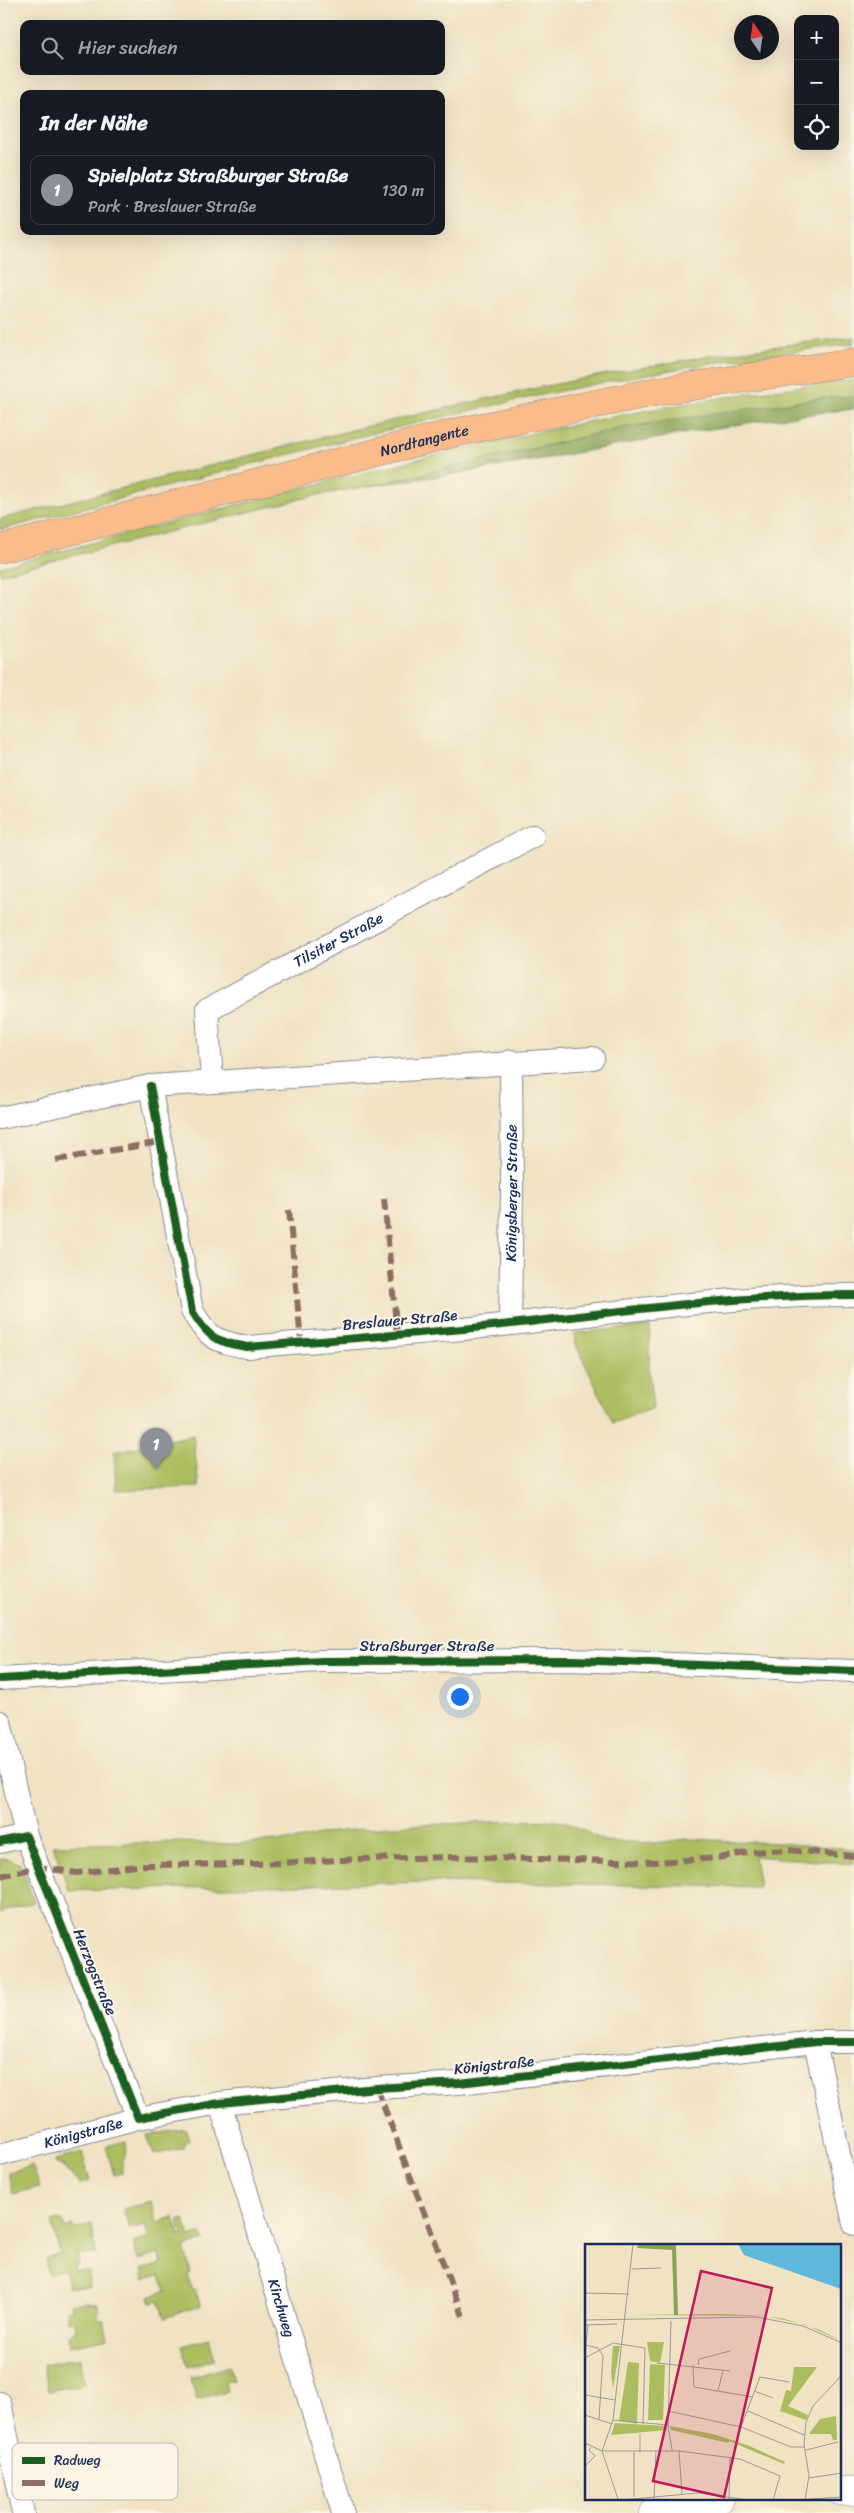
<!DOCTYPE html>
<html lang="de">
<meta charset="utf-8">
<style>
:root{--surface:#171b24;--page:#242831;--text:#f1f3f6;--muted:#9ea1a6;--line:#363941;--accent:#8c9099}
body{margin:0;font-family:Sriracha,sans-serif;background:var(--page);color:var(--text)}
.controls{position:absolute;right:15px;top:15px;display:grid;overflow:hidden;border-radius:10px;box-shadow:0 5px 20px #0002}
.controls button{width:45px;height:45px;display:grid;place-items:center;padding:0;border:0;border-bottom:1px solid var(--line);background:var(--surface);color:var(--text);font:25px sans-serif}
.compass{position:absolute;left:734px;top:15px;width:45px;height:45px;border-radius:50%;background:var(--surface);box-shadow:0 5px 20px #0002;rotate:347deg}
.you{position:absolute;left:459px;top:1696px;width:18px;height:18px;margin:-12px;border:4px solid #fff;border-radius:50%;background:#1a73e8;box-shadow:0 0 0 8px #1a73e833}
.badge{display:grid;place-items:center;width:32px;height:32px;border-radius:50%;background:var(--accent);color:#fff;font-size:16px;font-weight:700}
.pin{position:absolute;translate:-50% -41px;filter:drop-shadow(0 1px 2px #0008)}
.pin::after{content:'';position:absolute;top:26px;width:18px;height:15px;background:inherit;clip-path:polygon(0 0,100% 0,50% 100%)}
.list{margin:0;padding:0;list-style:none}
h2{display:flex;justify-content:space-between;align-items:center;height:65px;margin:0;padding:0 20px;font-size:21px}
h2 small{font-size:16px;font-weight:400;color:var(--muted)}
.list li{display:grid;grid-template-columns:32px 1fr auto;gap:15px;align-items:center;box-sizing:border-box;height:70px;margin:0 10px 10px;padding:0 10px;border:1px solid var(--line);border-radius:10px}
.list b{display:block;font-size:19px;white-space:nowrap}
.list p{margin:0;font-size:16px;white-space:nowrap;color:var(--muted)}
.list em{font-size:16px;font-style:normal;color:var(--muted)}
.icon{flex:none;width:28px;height:28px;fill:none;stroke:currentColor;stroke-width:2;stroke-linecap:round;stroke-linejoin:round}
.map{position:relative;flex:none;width:854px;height:2513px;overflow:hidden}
.search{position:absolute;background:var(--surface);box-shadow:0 5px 20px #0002;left:20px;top:20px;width:425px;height:55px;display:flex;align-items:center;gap:12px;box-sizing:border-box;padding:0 18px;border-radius:10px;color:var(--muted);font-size:19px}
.panel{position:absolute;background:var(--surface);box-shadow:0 5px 20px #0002;left:20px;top:90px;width:425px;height:145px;border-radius:10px}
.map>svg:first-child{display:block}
</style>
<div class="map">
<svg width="854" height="2513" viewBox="0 0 854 2513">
<rect width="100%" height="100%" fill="#fcf5e5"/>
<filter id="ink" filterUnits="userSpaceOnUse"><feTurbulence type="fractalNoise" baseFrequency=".02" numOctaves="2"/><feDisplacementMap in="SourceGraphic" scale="10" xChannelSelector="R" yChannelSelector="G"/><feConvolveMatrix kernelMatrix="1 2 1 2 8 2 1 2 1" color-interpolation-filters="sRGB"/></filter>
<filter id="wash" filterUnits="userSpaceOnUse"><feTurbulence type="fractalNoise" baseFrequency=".0096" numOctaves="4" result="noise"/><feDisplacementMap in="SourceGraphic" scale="20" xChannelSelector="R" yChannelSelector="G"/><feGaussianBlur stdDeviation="1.12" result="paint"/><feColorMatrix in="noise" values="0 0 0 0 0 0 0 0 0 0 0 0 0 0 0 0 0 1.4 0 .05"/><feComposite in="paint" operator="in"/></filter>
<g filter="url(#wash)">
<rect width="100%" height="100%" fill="#f0e2c3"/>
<g fill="#acbd60" stroke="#64765f">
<path d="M 854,337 L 854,344 C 564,375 282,457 0,530 L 0,519 C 282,449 564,367 854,337 Z"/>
<path d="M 854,380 L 854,396 L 822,398 L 627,427 L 370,486 L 313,496 L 0,574 L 0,567 C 282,494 564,411 854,380 Z"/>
<polygon points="650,1326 649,1372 653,1408 613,1423 576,1345 575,1333"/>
<polygon points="193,1435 199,1487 116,1490 114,1452"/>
<polygon points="546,1820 567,1822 604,1841 655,1843 688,1839 778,1843 854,1849 854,1864 754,1856 759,1887 429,1882 69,1891 53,1845 178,1842 234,1844 297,1840 333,1832 389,1826"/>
<polygon points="0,1858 9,1859 20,1864 34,1902 0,1913"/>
<polygon points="186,2129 189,2141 185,2142 183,2148 154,2155 147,2135"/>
<path d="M 126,2141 C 129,2156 120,2159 122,2173 L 114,2175 L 106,2146 Z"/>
<polygon points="82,2153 90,2181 79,2184 64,2167 56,2163 55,2160"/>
<polygon points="32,2166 40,2187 13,2194 8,2172"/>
<polygon points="151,2202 157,2222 174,2217 179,2236 182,2235 178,2221 184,2219 189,2237 202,2233 204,2241 184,2248 191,2273 188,2275 192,2290 195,2289 201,2306 164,2318 159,2301 151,2303 149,2296 165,2291 160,2275 144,2279 142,2269 162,2263 159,2254 138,2260 133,2243 149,2238 145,2225 130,2229 123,2209"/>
<polygon points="61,2220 66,2229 72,2224 74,2229 92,2224 96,2254 78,2254 78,2265 75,2265 74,2270 89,2271 89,2287 68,2287 65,2270 48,2274 45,2259 60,2254 52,2222"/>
<polygon points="86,2302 98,2303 98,2319 104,2320 108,2338 70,2346 68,2336 76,2331 75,2321 68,2321 66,2310 71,2309 70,2304"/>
<polygon points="209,2338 215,2359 188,2367 182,2346"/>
<polygon points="80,2358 85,2384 49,2391 43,2365"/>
<polygon points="229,2366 233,2380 225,2382 227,2391 197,2400 190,2378"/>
</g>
<path fill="#89a456" stroke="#526a5a" d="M 854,396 L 854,409 C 692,426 533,466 370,486 L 627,427 L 822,398 Z"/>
</g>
<g filter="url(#ink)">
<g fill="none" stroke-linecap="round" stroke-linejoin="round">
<g stroke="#868890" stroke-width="24">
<g id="minor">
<path id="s1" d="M 212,1081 L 207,1010 L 533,836"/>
<path d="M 150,1086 L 192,1311 C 209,1339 215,1341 247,1347 C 335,1339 424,1334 511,1324 C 625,1311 739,1295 854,1295"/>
<polyline points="0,1118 150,1086 593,1058"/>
<path id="s2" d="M 510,1324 L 512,1189 L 511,1061"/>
<polyline points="0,1679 322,1661 572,1660 854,1671"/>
<polyline points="0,1722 26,1836 138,2118"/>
<polyline points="0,1842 26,1836"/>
<polyline points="815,2042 854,2224"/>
<path id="s3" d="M 220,2103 L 343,2513"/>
<path id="s4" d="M 0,2155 L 138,2118 L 220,2103 L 377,2088 L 459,2083 L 815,2042 L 854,2042"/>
<polyline points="0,2403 23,2513"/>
</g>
</g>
<g stroke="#868890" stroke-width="29">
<g id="tertiary">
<polyline points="840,2491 854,2491"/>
<polyline points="654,2513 720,2499"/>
</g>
</g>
<g stroke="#868890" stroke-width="29">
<g id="primary">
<path id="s5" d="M 0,549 L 453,433 L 659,391 L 854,362"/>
</g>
</g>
<use href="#minor" stroke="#fff" stroke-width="22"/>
<use href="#tertiary" stroke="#fff" stroke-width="28"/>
<use href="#primary" stroke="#f9bc8a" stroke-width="28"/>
<g stroke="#8d6e63" stroke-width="6" stroke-dasharray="12 6" stroke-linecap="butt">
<polyline points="56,1160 160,1142"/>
<polyline points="384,1199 397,1334"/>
<polyline points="289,1210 301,1342"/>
<polyline points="0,1876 39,1867 77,1873 145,1865 257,1864 360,1859 457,1857 655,1862 718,1858 751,1852 788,1850 854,1856"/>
<polyline points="377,2088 463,2316"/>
</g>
<g stroke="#fcf5e5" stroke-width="11">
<g id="cycleway">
<path d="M 150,1086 L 192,1311 C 209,1339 215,1341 247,1347 C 335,1339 424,1334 511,1324 C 625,1311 739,1295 854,1295"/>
<polyline points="0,1679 322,1661 572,1660 854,1671"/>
<polyline points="0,1842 26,1836 138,2118 220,2103 377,2088 459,2083 815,2042 854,2042"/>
</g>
</g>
<use href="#cycleway" stroke="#1b5e20" stroke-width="8"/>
</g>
</g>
<g text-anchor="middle" stroke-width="4" stroke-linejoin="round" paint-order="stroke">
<g font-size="15" fill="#1b2f5e" stroke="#fcf5e5">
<text dy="5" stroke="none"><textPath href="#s5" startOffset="438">Nordtangente</textPath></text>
<text dy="5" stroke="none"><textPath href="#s1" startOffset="220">Tilsiter Straße</textPath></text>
<text dy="5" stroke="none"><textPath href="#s2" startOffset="131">Königsberger Straße</textPath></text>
<text transform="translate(400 1320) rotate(-5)" y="5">Breslauer Straße</text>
<text x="427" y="1651">Straßburger Straße</text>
<text transform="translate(95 1972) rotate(68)" y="5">Herzogstraße</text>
<text transform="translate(494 2065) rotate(-6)" y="5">Königstraße</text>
<text dy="5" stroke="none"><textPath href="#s4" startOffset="86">Königstraße</textPath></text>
<text dy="5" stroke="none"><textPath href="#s3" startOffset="214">Kirchweg</textPath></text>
</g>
</g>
<g transform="translate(585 2244)">
<rect width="256" height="256" fill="#f0e2c3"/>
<path d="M 140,70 L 180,72 L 200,75 L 235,86 L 256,97 L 221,81 L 181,72 L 45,71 ZM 62,98 L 79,98 L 75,119 L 65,117 ZM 28,102 L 35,102 L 28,145 L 26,128 ZM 43,118 L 54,119 L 52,180 L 34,177 ZM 65,120 L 80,121 L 78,176 L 63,176 ZM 209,123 L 232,123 L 203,162 L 223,171 L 221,176 L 195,167 L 201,146 L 206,147 ZM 251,172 L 252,196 L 248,196 L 246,190 L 224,190 L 235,175 ZM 30,179 L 80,182 L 82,186 L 26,191 ZM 85,182 L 128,190 L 162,201 L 200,218 L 199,220 L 144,197 L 143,199 L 86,186 Z" fill="#acbd60"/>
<path d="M 53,0 L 91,1 L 93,71 L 89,71 L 87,6 L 52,4 Z" fill="#89a456"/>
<path d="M 153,0 L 256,0 L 256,45 L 159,11 Z" fill="#5db8db"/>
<path fill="none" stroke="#9b9a9b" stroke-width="1" d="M 47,25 L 76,24M 0,49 L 44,50M 0,76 L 172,73 L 218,82 L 257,99M 86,77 L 83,181 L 87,206M 0,81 L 32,80M 0,101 L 13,104 L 18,112 L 14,175M 0,108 L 3,81M 0,114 L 28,99 L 60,104 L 58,180M 72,119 L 145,127M 108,121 L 109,143 L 168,153M 113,121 L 114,115 L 145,107M 133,147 L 138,126M 169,147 L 188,154M 0,151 L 30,156M 83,167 L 156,183 L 206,203 L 220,203M 163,167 L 219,191M 0,171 L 27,180M 28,176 L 83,181M 156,183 L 175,133 L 204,138M 55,190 L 55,208M 0,199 L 17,207 L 94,207 L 155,215 L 195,232 L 188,256M 221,206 L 253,198M 94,207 L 97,250M 0,222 L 10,212 L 4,206 L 6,203M 224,234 L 257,229M 49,253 L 49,208M 33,255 L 17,207 L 28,176 L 48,0M 37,256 L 113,249 L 163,256M 69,256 L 71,207M 144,256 L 145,213M 211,256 L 257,253M 220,256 L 224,232 L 219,200 L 221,178 L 228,162 L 257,131"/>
<path fill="#c2185b" fill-opacity="0.15" stroke="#c2185b" stroke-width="2.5" d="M 116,27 L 187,44 L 139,253 L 68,237 Z"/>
<rect width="256" height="256" fill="none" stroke="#1b2f5e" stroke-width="2.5"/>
</g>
<rect x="12" y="2443" width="166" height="57" rx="8" fill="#fcf5e5" stroke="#b8babc" stroke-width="1"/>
<rect x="22" y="2457" width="23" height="7" fill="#1b5e20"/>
<rect x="22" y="2480" width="23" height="6" fill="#8d6e63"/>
<g font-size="14" fill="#1b2f5e">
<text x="54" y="2465">Radweg</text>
<text x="54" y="2488">Weg</text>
</g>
</svg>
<div class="controls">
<button>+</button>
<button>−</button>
<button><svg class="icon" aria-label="locate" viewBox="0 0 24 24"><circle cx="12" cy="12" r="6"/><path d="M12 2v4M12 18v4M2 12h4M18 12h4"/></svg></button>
</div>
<svg class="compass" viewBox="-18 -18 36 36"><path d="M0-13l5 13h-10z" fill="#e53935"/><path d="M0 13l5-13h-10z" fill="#9ea1a6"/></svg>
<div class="you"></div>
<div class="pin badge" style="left:156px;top:1469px">1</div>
<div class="search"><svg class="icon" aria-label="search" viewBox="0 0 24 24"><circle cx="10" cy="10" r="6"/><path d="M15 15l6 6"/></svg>Hier suchen</div>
<section class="panel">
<h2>In der Nähe<small></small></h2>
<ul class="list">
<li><span class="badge">1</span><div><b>Spielplatz Straßburger Straße</b><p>Park · Breslauer Straße</p></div><em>130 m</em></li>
</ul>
</section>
</div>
